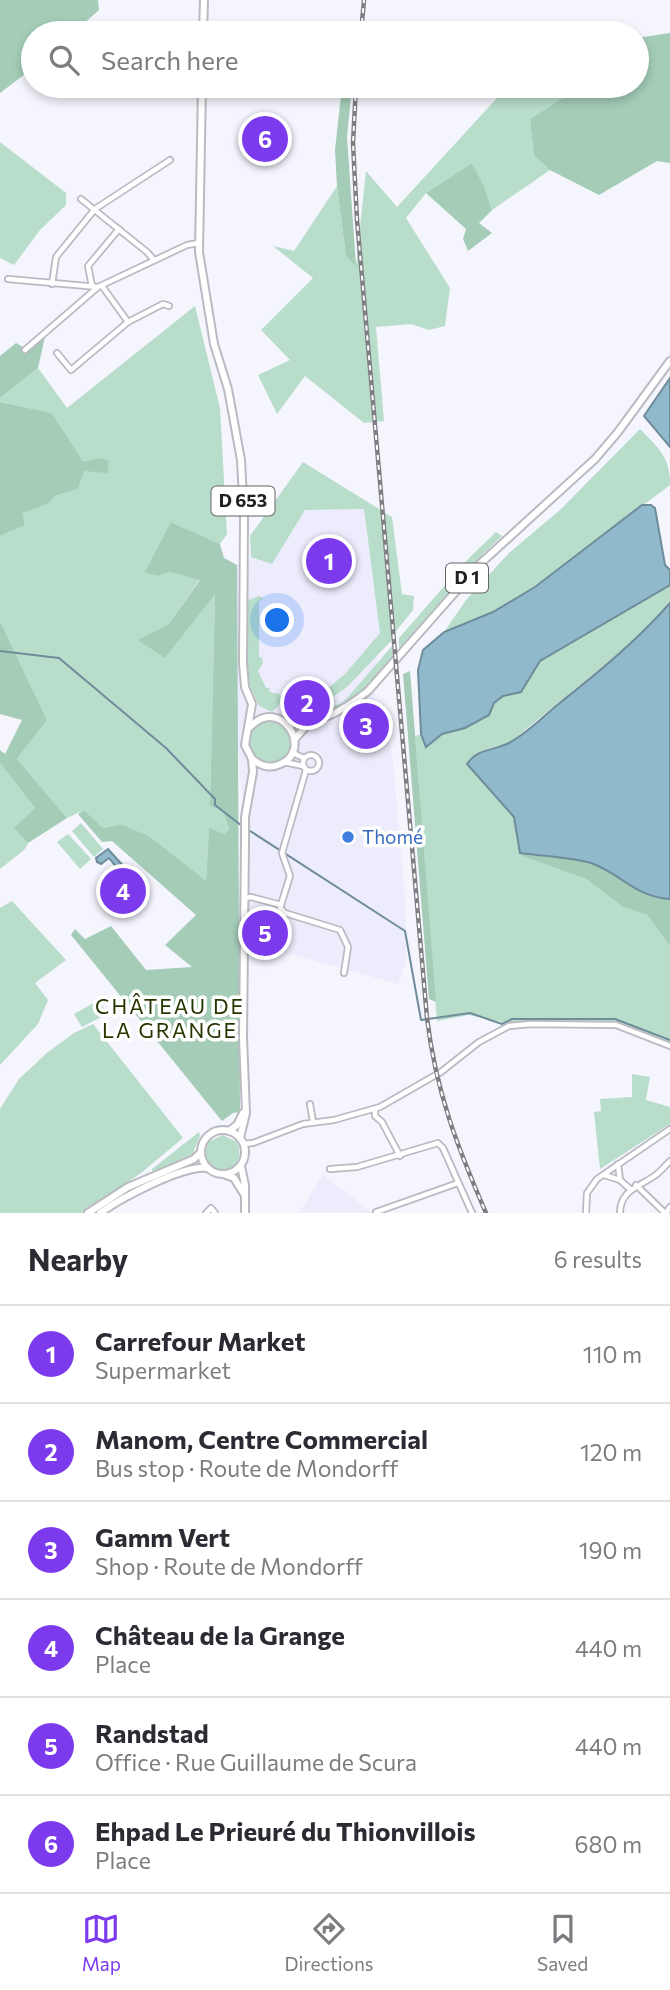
<!DOCTYPE html>
<meta charset="utf-8">
<style>
:root{--surface:#fff;--page:#f2f2f3;--text:#2b2b33;--muted:#7c7c81;--line:#e1e1e2;--accent:#7c3aed}
body{margin:0;font-family:Commissioner,sans-serif;background:var(--page);color:var(--text)}
.you{position:absolute;left:278px;top:621px;width:24px;height:24px;margin:-18px;border:5px solid #fff;border-radius:50%;background:#1a73e8;box-shadow:0 0 0 10px #1a73e833}
.badge{display:grid;place-items:center;width:46px;height:46px;border-radius:50%;background:var(--accent);color:#fff;font-size:23px;font-weight:700}
.pin{position:absolute;translate:-50% -50%;border:4px solid #fff;box-shadow:0 2px 7px #0006}
.list{margin:0;padding:0;list-style:none}
h2{display:flex;justify-content:space-between;align-items:center;height:91px;margin:0;padding:0 28px;font-size:30px}
h2 small{font-size:23px;font-weight:400;color:var(--muted)}
.list li{display:grid;grid-template-columns:46px 1fr auto;gap:21px;align-items:center;box-sizing:border-box;height:98px;padding:0 28px;border-top:2px solid var(--line)}
.list b{display:block;font-size:26px;white-space:nowrap}
.list p{margin:0;font-size:23px;white-space:nowrap;color:var(--muted)}
.list em{font-size:23px;font-style:normal;color:var(--muted)}
.icon{flex:none;width:38px;height:38px;fill:none;stroke:currentColor;stroke-width:2;stroke-linecap:round;stroke-linejoin:round}
.map{position:relative;flex:none;width:670px;height:1213px;overflow:hidden}
.search{position:absolute;background:var(--surface);box-shadow:0 4px 10px #0003;left:21px;right:21px;top:21px;height:77px;display:flex;align-items:center;gap:18px;box-sizing:border-box;padding:0 24px;border-radius:38px;color:var(--muted);font-size:26px}
.sheet{height:679px;background:var(--surface)}
nav{display:flex;justify-content:space-around;align-items:center;box-sizing:border-box;height:98px;border-top:2px solid var(--line);background:var(--surface);font-size:19px;color:var(--muted)}
nav a{display:grid;justify-items:center;gap:4px}
nav .on{color:var(--accent)}
.map>svg:first-child{display:block}
</style>
<div class="map">
<svg width="670" height="1213" viewBox="0 0 670 1213">
<rect width="100%" height="100%" fill="#f5f5fe"/>
<g fill="#ececfd">
<polygon points="364,509 380,633 374,699 392,750 406,910 406,961 398,984 251,943 248,873 237,734 237,565 251,557 272,564 305,510"/>
<polygon points="323,1175 373,1213 299,1213"/>
</g>
<g fill="#b8ddca">
<polygon points="508,86 581,86 530,119 534,156 550,170 492,210 484,186 472,163 426,193 406,218 450,288 445,326 429,330 411,324 376,327 384,421 364,423 305,376 277,414 258,375 290,360 261,330 313,278 273,246 294,251 337,186 346,256 356,265 366,171 397,207"/>
<polygon points="0,142 66,193 66,205 40,230 14,265 0,258"/>
<polygon points="195,306 220,408 227,534 220,544 171,522 158,576 170,572 200,579 168,625 165,658 215,593 210,804 223,811 229,829 224,834 209,829 206,882 149,836 121,824 103,828 84,810 67,818 17,759 47,720 0,621 0,536 25,525 21,513 48,504 55,496 78,489 84,470 108,472 109,462 101,458 83,461 52,413 0,402 0,398 38,368 67,408"/>
<path d="M 640,429 C 659,449 670,456 670,485 L 535,587 L 493,612 L 444,632 L 466,600 L 509,553 L 560,510 Z"/>
<polygon points="303,462 392,517 402,594 414,596 413,610 392,636 391,641 347,687 334,696 319,701 312,697 288,700 292,695 304,696 319,690 322,693 345,674 380,633 364,509 305,510 272,564 251,557 250,536"/>
<polygon points="496,532 502,536 485,552 399,649 399,638 469,558"/>
<path d="M 670,585 L 670,603 L 647,630 L 508,744 C 492,747 477,750 467,764 L 514,817 L 522,856 L 586,879 L 623,907 L 647,915 L 670,946 L 670,1044 L 615,1022 L 507,1023 L 469,1015 L 437,1021 L 415,736 L 421,734 L 426,747 L 442,734 L 465,728 L 503,696 L 521,692 L 540,661 Z"/>
<polygon points="259,596 262,597 262,600 259,601 259,657 262,658 263,663 258,671 266,688 270,688 269,691 275,694 276,692 282,697 278,706 272,712 259,706 248,681 246,601"/>
<path d="M 392,646 L 393,657 C 372,682 353,703 321,715 L 323,710 L 341,703 L 348,697 Z"/>
<polygon points="294,703 311,703 315,707 315,717 292,722 285,714 286,710"/>
<circle cx="270" cy="741" r="22"/>
<polygon points="0,763 35,808 15,828 28,843 25,849 0,869"/>
<polygon points="81,823 103,849 94,857 72,831"/>
<polygon points="68,834 91,859 80,869 57,842"/>
<polygon points="12,901 66,960 35,983 48,1000 38,1024 0,1065 0,908"/>
<polygon points="99,1000 107,1014 82,1027 74,1014"/>
<polygon points="93,1024 183,1138 141,1173 82,1213 0,1213 0,1109 19,1079 48,1052 74,1033"/>
<polygon points="632,1074 650,1077 646,1100 670,1107 670,1124 600,1169 594,1112 601,1111 600,1099 632,1097"/>
<polygon points="199,1132 200,1136 192,1155 152,1173 152,1169"/>
<path d="M 223,1135 L 237,1142 C 249,1169 213,1181 206,1158 C 203,1151 208,1149 208,1142 Z"/>
</g>
<g fill="#a4ccb7">
<polygon points="0,0 98,0 99,10 73,33 33,33 33,68 0,93"/>
<polygon points="670,33 670,163 657,161 599,195 550,170 534,156 530,119 581,86 637,86 637,38"/>
<polygon points="342,86 352,86 347,137 356,266 346,256 337,186 335,150"/>
<polygon points="472,163 484,186 492,210 479,223 492,233 468,251 463,239 466,229 426,193"/>
<polygon points="47,328 38,368 0,398 0,356 16,343 23,347"/>
<polygon points="0,402 52,413 83,461 101,458 109,461 108,473 84,471 78,489 55,496 48,504 22,513 25,525 0,536"/>
<polygon points="171,522 220,544 224,558 237,565 240,1112 233,1113 222,1121 71,935 75,929 85,939 111,926 146,970 192,967 165,945 196,915 112,841 102,842 78,814 84,810 103,828 121,824 149,836 206,881 209,828 224,834 229,829 223,811 210,805 215,594 165,658 138,640 168,625 200,580 170,572 158,576 145,572"/>
<polygon points="0,621 47,720 17,759 67,818 28,843 14,828 35,808 0,763 0,750 5,754 22,720 0,714"/>
<polygon points="410,671 436,1002 429,999 403,674"/>
<path d="M 520,853 C 542,856 570,857 591,863 C 620,873 635,897 670,899 L 670,946 L 647,915 L 623,907 L 586,879 L 522,856 Z"/>
</g>
<g fill="#90bacc" stroke="#6f8c9a" stroke-width="2">
<polygon points="670,378 670,447 644,416"/>
<polygon points="642,505 651,505 655,508 665,565 670,570 670,585 540,661 521,692 503,696 494,703 489,715 465,728 442,734 426,747 421,734 418,670 423,650 444,632 493,612 535,587"/>
<path d="M 670,603 L 670,899 C 635,897 620,873 591,863 C 570,857 542,856 520,853 L 514,817 L 467,764 C 478,748 493,751 509,743 C 526,734 542,718 556,706 C 596,674 636,642 670,603 Z"/>
<polygon points="108,849 144,889 132,900 128,896 135,889 109,858 101,864 97,862 96,858"/>
</g>
<g fill="none" stroke-linecap="round" stroke-linejoin="round">
<g stroke="#6f8c9a" stroke-width="2">
<polyline points="0,651 59,658 166,748 215,799 215,805 242,826"/>
<polyline points="247,829 405,931 421,1020 470,1013 502,1024 512,1019 615,1019 670,1040"/>
</g>
<g stroke="#babac2" stroke-width="8">
<g id="minor">
<polyline points="81,199 147,252 154,260"/>
<polyline points="8,279 98,287"/>
<polyline points="52,284 56,257 95,209 170,160"/>
<polyline points="92,286 88,266 119,229"/>
<polyline points="102,286 128,322 163,304 169,306"/>
<polyline points="25,350 98,287 187,245 199,243"/>
<polyline points="57,353 71,370 128,322"/>
<polyline points="293,750 295,754 304,758"/>
<circle cx="311" cy="763" r="8"/>
<polyline points="284,762 303,766"/>
<polyline points="306,770 282,853 290,876 280,908 285,913 340,930 348,947 344,973"/>
<polyline points="245,898 251,897 281,905"/>
<polyline points="310,1104 313,1122"/>
<polyline points="375,1110 375,1116 382,1122 400,1156"/>
<polyline points="243,1144 253,1143 303,1124 334,1120 380,1107 441,1072 479,1042 509,1026 531,1024 616,1025 670,1046"/>
<polyline points="618,1164 620,1180"/>
<polyline points="330,1169 357,1167 438,1143 443,1148 472,1213"/>
<polyline points="604,1175 620,1180 631,1190"/>
<polyline points="636,1185 665,1213"/>
<polyline points="376,1212 458,1183"/>
<polyline points="206,1213 211,1208 215,1213"/>
<polyline points="586,1213 587,1193 597,1179 670,1129"/>
<path d="M 620,1213 C 620,1189 642,1186 657,1174 C 662,1170 666,1165 670,1161"/>
<polyline points="666,1213 670,1207"/>
</g>
</g>
<g stroke="#babac2" stroke-width="10">
<g id="major">
<polyline points="203,33 204,0"/>
<polyline points="202,86 199,252 214,344 228,389 241,460 244,518 243,663 245,687 252,704 245,745 252,759 253,772 245,817 245,842 243,1038 246,1113 240,1138"/>
<path d="M 287,724 C 320,724 343,711 368,691 L 481,563 L 595,459 L 618,432 L 670,361"/>
<path d="M 250,727 C 281,694 316,752 278,765 C 268,769 260,765 252,759"/>
<polyline points="294,740 308,724"/>
<circle cx="223" cy="1152" r="22"/>
<polyline points="229,1131 237,1125 243,1113"/>
<polyline points="241,1166 245,1185 245,1213"/>
<polyline points="226,1175 234,1178 244,1194"/>
<polyline points="88,1213 128,1187 194,1159 201,1152"/>
<path d="M 100,1213 C 121,1198 183,1165 207,1168"/>
</g>
</g>
<use href="#minor" stroke="#fff" stroke-width="4.5"/>
<use href="#major" stroke="#fff" stroke-width="6"/>
<g stroke="#7e7e83" stroke-width="4.5">
<g id="rail">
<polyline points="361,33 364,0"/>
<path d="M 356,86 L 353,143 L 357,220 L 427,1018 C 436,1092 457,1146 486,1213"/>
</g>
</g>
<use href="#rail" stroke="#fff" stroke-width="2" stroke-dasharray="5" stroke-linecap="butt"/>
</g>
<circle fill="#3f7fe0" stroke="#fff" stroke-width="2.5" cx="348" cy="837" r="7"/>
<g text-anchor="middle" stroke-width="7" stroke-linejoin="round" paint-order="stroke">
<g fill="#fff" stroke="#646466" stroke-width="2">
<rect x="211.5" y="486.5" width="63" height="29" rx="5"/>
<rect x="446" y="563.5" width="42" height="29" rx="5"/>
</g>
<g font-size="18" font-weight="bold" fill="#212124">
<text x="243" y="507">D 653</text>
<text x="467" y="584">D 1</text>
</g>
<g font-size="19" fill="#366cbe" stroke="#fff" text-anchor="start">
<text x="362" y="844">Thomé</text>
</g>
<g font-size="21" letter-spacing="2" fill="#273600" stroke="#fff">
<text x="170" y="1014">CHÂTEAU DE<tspan x="170" dy="24">LA GRANGE</tspan></text>
</g>
</g>
</svg>
<div class="you"></div>
<div class="pin badge" style="left:329px;top:561px">1</div>
<div class="pin badge" style="left:307px;top:703px">2</div>
<div class="pin badge" style="left:366px;top:726px">3</div>
<div class="pin badge" style="left:123px;top:891px">4</div>
<div class="pin badge" style="left:265px;top:933px">5</div>
<div class="pin badge" style="left:265px;top:139px">6</div>
<div class="search"><svg class="icon" aria-label="search" viewBox="0 0 24 24"><circle cx="10" cy="10" r="6"/><path d="M15 15l6 6"/></svg>Search here</div>
</div>
<section class="sheet">
<h2>Nearby<small>6 results</small></h2>
<ul class="list">
<li><span class="badge">1</span><div><b>Carrefour Market</b><p>Supermarket</p></div><em>110 m</em></li>
<li><span class="badge">2</span><div><b>Manom, Centre Commercial</b><p>Bus stop · Route de Mondorff</p></div><em>120 m</em></li>
<li><span class="badge">3</span><div><b>Gamm Vert</b><p>Shop · Route de Mondorff</p></div><em>190 m</em></li>
<li><span class="badge">4</span><div><b>Château de la Grange</b><p>Place</p></div><em>440 m</em></li>
<li><span class="badge">5</span><div><b>Randstad</b><p>Office · Rue Guillaume de Scura</p></div><em>440 m</em></li>
<li><span class="badge">6</span><div><b>Ehpad Le Prieuré du Thionvillois</b><p>Place</p></div><em>680 m</em></li>
</ul>
</section>
<nav>
<a class="on"><svg class="icon" aria-label="map" viewBox="0 0 24 24"><path d="M3 6l6-2 6 2 6-2v14l-6 2-6-2-6 2zM9 4v14M15 6v14"/></svg>Map</a>
<a><svg class="icon" aria-label="directions" viewBox="0 0 24 24"><path d="M12 3l9 9-9 9-9-9zM9 14v-3h6M13 9l2 2-2 2"/></svg>Directions</a>
<a><svg class="icon" aria-label="saved" viewBox="0 0 24 24"><path d="M7 4h10v16l-5-4-5 4z"/></svg>Saved</a>
</nav>
